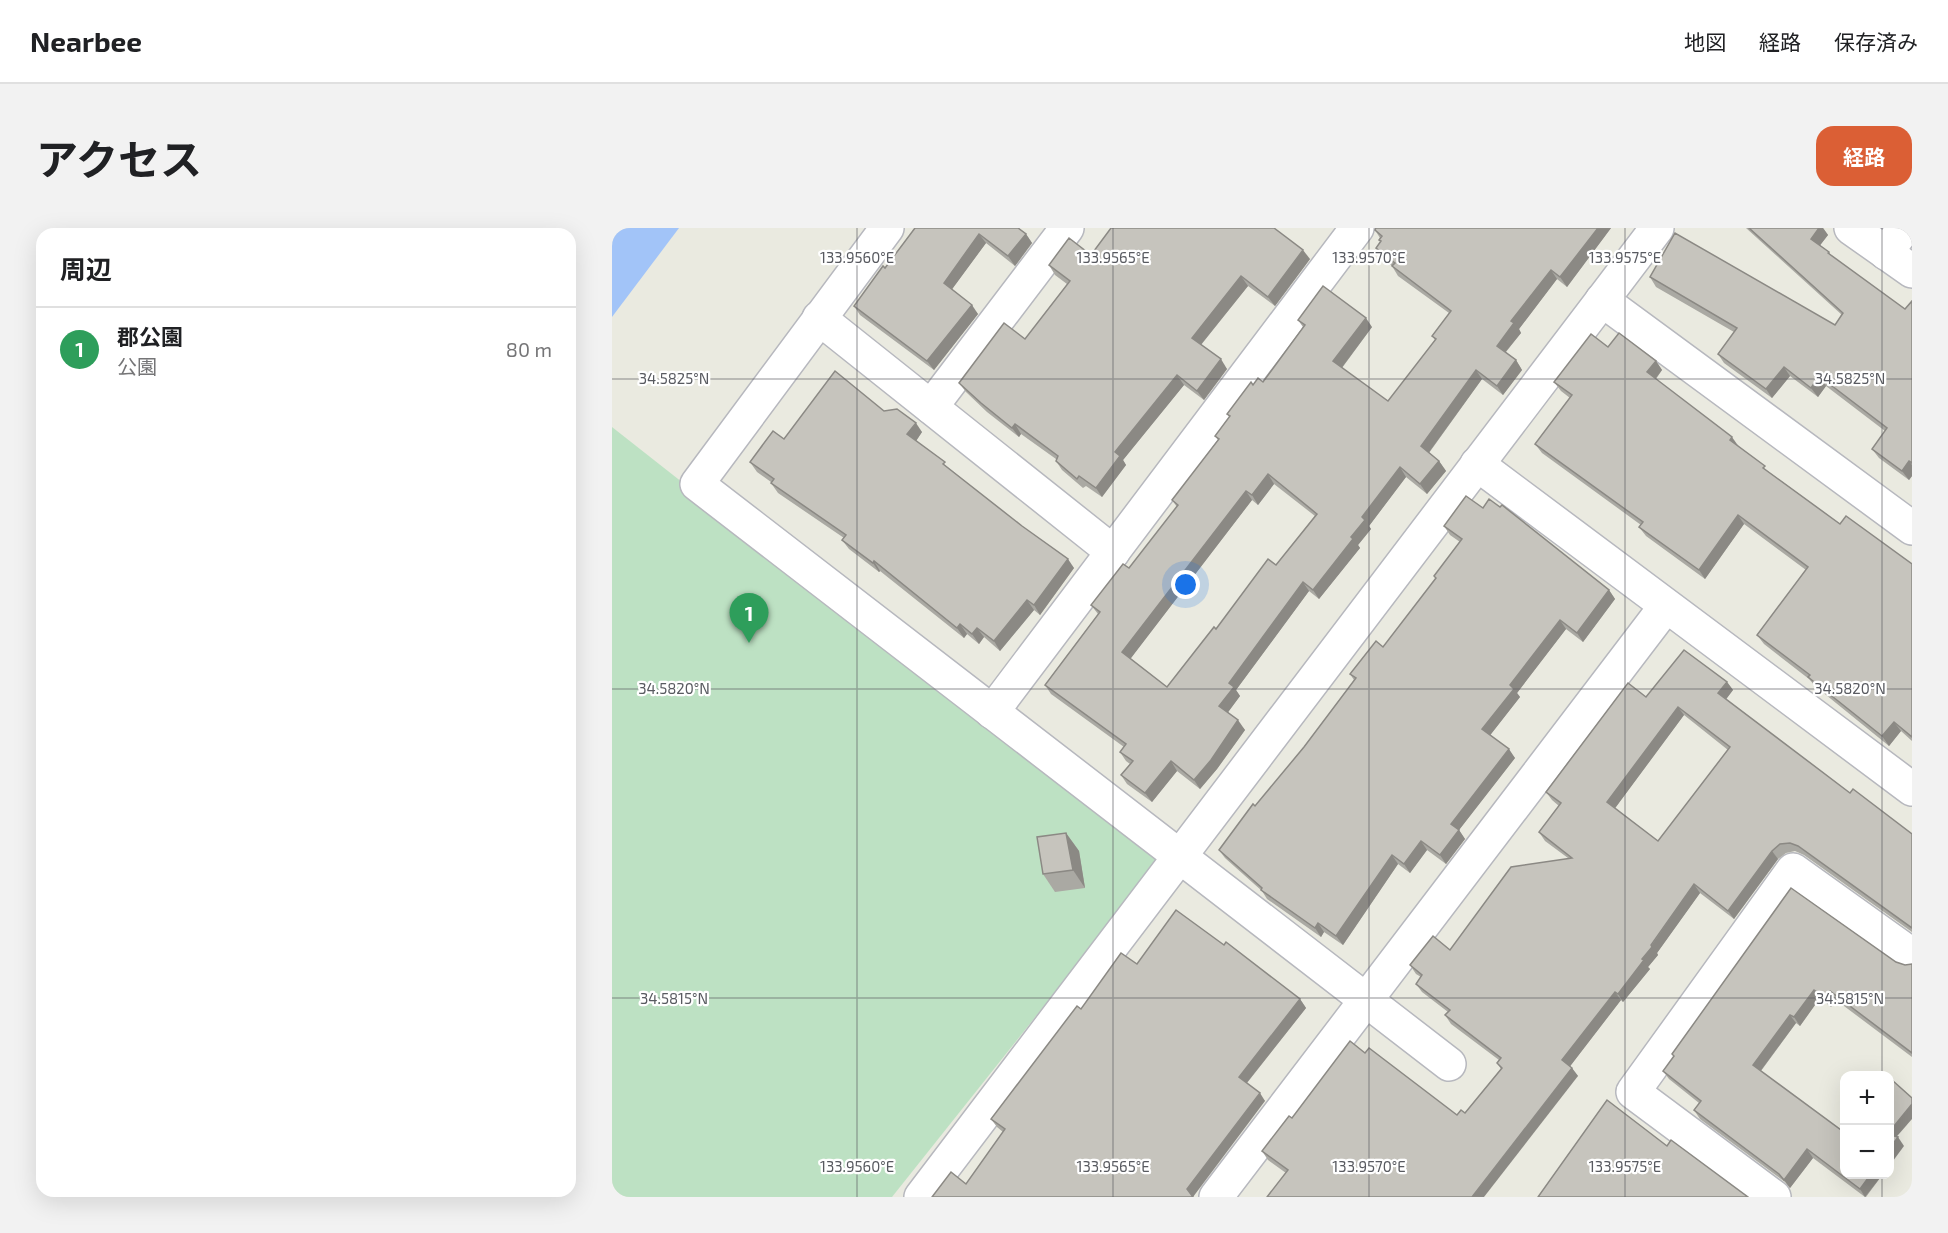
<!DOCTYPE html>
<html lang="ja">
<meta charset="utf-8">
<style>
:root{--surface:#fff;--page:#f2f2f2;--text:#202124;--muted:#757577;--line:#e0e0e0;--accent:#db5f35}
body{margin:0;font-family:"Exo 2","Noto Sans JP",sans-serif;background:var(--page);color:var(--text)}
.controls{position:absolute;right:18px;bottom:18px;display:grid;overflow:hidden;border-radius:12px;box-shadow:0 6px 24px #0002}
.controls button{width:54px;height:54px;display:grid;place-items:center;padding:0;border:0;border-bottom:2px solid var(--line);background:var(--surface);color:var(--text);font:30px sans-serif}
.you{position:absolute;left:574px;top:357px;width:21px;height:21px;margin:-15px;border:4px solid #fff;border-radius:50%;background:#1a73e8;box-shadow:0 0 0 9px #1a73e833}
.badge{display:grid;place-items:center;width:39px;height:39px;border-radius:50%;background:var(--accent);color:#fff;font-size:20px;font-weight:700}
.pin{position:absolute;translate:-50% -50px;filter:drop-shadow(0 2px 3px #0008)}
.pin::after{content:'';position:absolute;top:32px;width:21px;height:18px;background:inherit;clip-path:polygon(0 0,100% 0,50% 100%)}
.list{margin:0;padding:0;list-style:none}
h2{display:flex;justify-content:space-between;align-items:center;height:78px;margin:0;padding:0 24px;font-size:26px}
h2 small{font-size:20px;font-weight:400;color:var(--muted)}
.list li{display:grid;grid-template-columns:39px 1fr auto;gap:18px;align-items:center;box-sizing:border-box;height:84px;padding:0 24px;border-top:2px solid var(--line)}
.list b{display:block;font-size:22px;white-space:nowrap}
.list p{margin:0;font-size:20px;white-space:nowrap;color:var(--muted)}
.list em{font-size:20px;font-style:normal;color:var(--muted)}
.map{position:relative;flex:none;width:1300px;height:969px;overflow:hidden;border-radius:18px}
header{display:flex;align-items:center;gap:36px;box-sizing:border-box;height:84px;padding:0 30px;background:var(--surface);border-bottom:2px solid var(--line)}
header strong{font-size:28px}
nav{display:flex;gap:33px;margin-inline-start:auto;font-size:21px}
.intro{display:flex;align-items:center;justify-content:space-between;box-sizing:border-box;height:144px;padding:0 36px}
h1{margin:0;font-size:42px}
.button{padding:15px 27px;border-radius:18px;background:var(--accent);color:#fff;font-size:21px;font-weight:700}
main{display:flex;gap:36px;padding:0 36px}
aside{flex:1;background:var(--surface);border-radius:18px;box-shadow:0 6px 24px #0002}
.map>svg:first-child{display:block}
</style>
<header>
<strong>Nearbee</strong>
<nav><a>地図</a><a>経路</a><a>保存済み</a></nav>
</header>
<div class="intro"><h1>アクセス</h1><a class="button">経路</a></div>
<main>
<aside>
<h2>周辺<small></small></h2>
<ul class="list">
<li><span class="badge" style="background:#2e9e5b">1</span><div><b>郡公園</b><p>公園</p></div><em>80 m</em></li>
</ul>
</aside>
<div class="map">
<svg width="1300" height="969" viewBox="0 0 1300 969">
<rect width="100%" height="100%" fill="#eaeae0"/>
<polygon fill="#bde1c3" points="0,199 549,631 280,969 0,969"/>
<polygon fill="#a2c4f8" points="0,0 67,0 0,89"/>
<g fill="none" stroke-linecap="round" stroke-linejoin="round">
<g stroke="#b7b8be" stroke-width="36">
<g id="minor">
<polyline points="275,0 85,256 837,836"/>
<polyline points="1239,0 1300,43"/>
<polyline points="1274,25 1292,0"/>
<polyline points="990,72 1300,300"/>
<polyline points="207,90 501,324"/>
<polyline points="319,179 455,0"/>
<polyline points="865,236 1300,561"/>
<polyline points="380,484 745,0"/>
<polyline points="309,969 1045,0"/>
<polyline points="604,969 1054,378"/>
<polyline points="1162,969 1021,864 1181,642 1300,727"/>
</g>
</g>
<use href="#minor" stroke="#fff" stroke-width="33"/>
</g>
<g fill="#aaa9a3" fill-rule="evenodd">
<polygon points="303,0 407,0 414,6 420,15 403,38 374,15 340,61 366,86 322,142 248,87 242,78 273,40"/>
<path d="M 999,0 L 955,59 L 945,51 L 907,101 L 909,105 L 894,124 L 904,132 L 910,142 L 891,167 L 870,151 L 817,225 L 827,233 L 834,243 L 815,266 L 794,249 L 757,298 L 759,301 L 746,317 L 748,320 L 707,371 L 697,363 L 624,462 L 628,468 L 616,484 L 633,502 L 605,541 L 588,561 L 565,543 L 540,574 L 515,556 L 509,547 L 518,536 L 514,533 L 508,524 L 512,519 L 439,466 L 433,457 L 486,386 L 479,377 L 517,340 L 565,279 L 560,272 L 606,212 L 603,208 L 618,190 L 615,186 L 641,157 L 651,154 L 691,99 L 686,92 L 760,99 L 730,140 L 776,173 L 823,112 L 820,108 L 837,85 L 786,48 L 780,38 L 770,30 L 764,20 L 768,14 L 767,12 L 768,10 L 763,2 ZM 662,256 L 703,288 L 664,337 L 604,401 L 555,459 L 518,431 L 640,272 L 646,277 Z"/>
<polygon points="1134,0 1211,0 1216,7 1208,17 1217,24 1220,29 1293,81 1300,73 1300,248 1297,252 1267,230 1260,221 1273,203 1214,158 1206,169 1178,148 1160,170 1112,135 1106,126 1122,104 1044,59 1038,49 1223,97 1230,87"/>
<polygon points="479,27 698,31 663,78 636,58 589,117 615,141 592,172 572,157 511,232 514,237 490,269 474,258 471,260 450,242 444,233 444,231 409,206 407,209 375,184 354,164 347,155 413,111 455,56 443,47 437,37"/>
<polygon points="996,119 1044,133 1050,142 1044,151 1157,244 1228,296 1300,336 1300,513 1289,503 1277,518 1203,458 1197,451 1152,416 1145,407 1194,342 1132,296 1093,351 1034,308 1027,299 1029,297 930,225 923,216 958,170 949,163 942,154"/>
<polygon points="272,183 310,204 304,213 338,241 462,340 428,387 422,382 388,423 372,409 367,416 355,406 352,410 268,343 267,344 237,321 230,312 232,310 166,265 159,255 159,254 145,244 138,234 172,211"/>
<polygon points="871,280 997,362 1003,371 971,414 954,401 905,465 908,469 878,507 903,530 847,602 853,611 834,636 815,622 798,645 786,636 731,717 712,704 709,709 655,671 650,663 613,630 607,622 692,519 742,452 738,446 771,419 824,351 822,348 848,314 838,307 832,298"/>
<path d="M 1115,454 L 1121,462 L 1114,471 L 1238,565 L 1300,606 L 1300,704 L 1192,627 L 1183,623 L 1174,625 L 1166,631 L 1122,691 L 1088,665 L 1045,725 L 1046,727 L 1036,739 L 1038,741 L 1011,774 L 1009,772 L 958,838 L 966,848 L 674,945 L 656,932 L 650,923 L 680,890 L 753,825 L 845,887 L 853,885 L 889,841 L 885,835 L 887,832 L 839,796 L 833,787 L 836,784 L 810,764 L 804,756 L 809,749 L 804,746 L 798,737 L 838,722 L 956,630 L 933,613 L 927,604 L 947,578 L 940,572 L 934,564 L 1034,469 ZM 1072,487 L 1116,522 L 1046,613 L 1003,580 Z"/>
<polygon points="454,605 467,623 473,660 443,664 431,646"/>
<polygon points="1179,660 1284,734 1293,737 1300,736 1300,829 1224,772 1219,779 1208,770 1188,798 1184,795 1149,843 1233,946 1271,946 1254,969 1253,969 1201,930 1178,960 1173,954 1088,891 1082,882 1087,875 1057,851 1051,843 1062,828 1060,826"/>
<polygon points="525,736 688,771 694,780 635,855 653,873 354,956 391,904 385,899 379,891 469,781"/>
</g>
<g fill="#8b8984">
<polygon points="986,0 999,0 955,59 948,49"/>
<polygon points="1207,0 1211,0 1216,7 1206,20 1199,11"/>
<polygon points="367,6 374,15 338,64 332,55"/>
<polygon points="414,6 420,15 403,38 396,28"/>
<polygon points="691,22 698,31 663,78 656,69"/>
<polygon points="939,42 945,51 907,101 909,105 891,127 885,118 899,93"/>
<polygon points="629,48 636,58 587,119 580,110"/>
<polygon points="360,77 366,86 322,142 315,133"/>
<polygon points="754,90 760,99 728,142 721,133"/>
<polygon points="609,131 615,141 592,172 585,163"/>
<polygon points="904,132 910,142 891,167 885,158"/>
<polygon points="1044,133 1050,142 1041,154 1035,144"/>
<polygon points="1172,139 1178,148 1160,170 1154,161"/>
<polygon points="864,142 870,151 815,227 809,218"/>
<polygon points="565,147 572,157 511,232 514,237 490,269 484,260 503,224"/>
<polygon points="1207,148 1214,158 1206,169 1199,160"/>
<polygon points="304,195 310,204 302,216 295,206"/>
<polygon points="403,196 409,206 407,209 400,200"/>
<polygon points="1120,209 1127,219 1118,212"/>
<polygon points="827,233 834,243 815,266 808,256"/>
<polygon points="1297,233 1300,237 1300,248 1297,252 1290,243"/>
<polygon points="788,239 794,249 757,298 759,301 746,317 748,320 707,371 701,362 739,309 750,289"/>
<polygon points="656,246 662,256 646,277 640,267"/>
<polygon points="634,263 640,272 516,434 510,424"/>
<polygon points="1126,287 1132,296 1093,351 1087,342"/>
<polygon points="456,331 462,340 428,387 422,377"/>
<polygon points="262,333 268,343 267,344 261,335"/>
<polygon points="691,354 697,363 624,462 628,468 614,487 607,478 617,455"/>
<polygon points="997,362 1003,371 971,414 965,405"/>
<polygon points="415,372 422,382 388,423 382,413"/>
<polygon points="948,392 954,401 905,465 908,469 876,510 870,501 898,457"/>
<polygon points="348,396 355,406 352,410 345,400"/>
<polygon points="365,400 372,409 367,416 360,406"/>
<polygon points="1115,454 1121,462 1112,474 1106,465"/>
<polygon points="1066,479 1072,487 1001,583 995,574"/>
<polygon points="626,492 633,502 605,541 588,561 582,552"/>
<polygon points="1282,494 1289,503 1277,518 1270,508"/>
<polygon points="897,521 903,530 847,602 853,611 834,636 828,627 839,596"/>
<polygon points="559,533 565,543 540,574 533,565"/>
<polygon points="454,605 467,623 473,660 461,642"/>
<polygon points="809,613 815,622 798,645 792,636"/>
<polygon points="1160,623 1166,631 1122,691 1116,683"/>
<polygon points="780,627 786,636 731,717 724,708"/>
<polygon points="1082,656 1088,665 1045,725 1046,727 1036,739 1038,741 1011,774 1006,766"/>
<polygon points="706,695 712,704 709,709 703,700"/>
<polygon points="1202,762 1208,770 1188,798 1182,789"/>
<polygon points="1218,763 1224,772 1219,779 1213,770"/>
<polygon points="1003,764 1009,772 956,841 950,832"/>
<polygon points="688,771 694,780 633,857 627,849"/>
<polygon points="1178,787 1184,795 1147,845 1141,837"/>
<polygon points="960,840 966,848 872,969 860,969"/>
<polygon points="648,865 653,873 581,969 575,961"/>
<polygon points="1300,876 1300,891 1280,914 1278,910 1278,903"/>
<polygon points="1286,909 1292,918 1278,937 1278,920"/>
<polygon points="1195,921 1201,930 1178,960 1172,952"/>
<polygon points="1259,946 1271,946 1253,969 1248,961"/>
</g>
<g fill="#c6c4bd" stroke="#8b8984" stroke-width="1.5" fill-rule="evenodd">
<polygon points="303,0 406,0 414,6 396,28 367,6 332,55 360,77 315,133 242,78 271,38 273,40"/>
<polygon points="499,0 662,0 691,22 656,69 629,48 580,110 609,131 585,163 565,147 503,224 508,228 484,260 467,248 465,251 444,233 446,228 403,196 400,200 369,175 347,155 392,95 413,111 458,53 437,37 457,10 479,27"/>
<path d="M 764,0 L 986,0 L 948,49 L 939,42 L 899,93 L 902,95 L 885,118 L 904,132 L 885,158 L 864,142 L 809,218 L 827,233 L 808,256 L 788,239 L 750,289 L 753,292 L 739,309 L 741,311 L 701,362 L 691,354 L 617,455 L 622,459 L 607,478 L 626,492 L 599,532 L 582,552 L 559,533 L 533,565 L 509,547 L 521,533 L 508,524 L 514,516 L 433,457 L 488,384 L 479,377 L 511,336 L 517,340 L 566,277 L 560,272 L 607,211 L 603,208 L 618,188 L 615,186 L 639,154 L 641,157 L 646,150 L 651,154 L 693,97 L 686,92 L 711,58 L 754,90 L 721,133 L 776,173 L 824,111 L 820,108 L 839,83 L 780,38 L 783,35 L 764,20 L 769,13 L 767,12 L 770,8 L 763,2 ZM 656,246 L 705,286 L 664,337 L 656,331 L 604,401 L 602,399 L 555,459 L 510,424 L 634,263 L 640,267 Z"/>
<polygon points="1137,0 1207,0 1199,11 1217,24 1216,25 1293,81 1300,73 1300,235 1297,233 1290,243 1260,221 1275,200 1207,148 1199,160 1172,139 1154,161 1106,126 1125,100 1038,49 1063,5 1223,97 1231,85"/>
<polygon points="1007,105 1044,133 1035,144 1120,209 1118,212 1153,238 1151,240 1228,296 1234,288 1300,336 1300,509 1282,494 1270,508 1196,449 1198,447 1145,407 1196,339 1126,287 1087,342 1027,299 1031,294 923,216 960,167 942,154 979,106 996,119"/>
<polygon points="223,143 272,183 285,181 304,195 295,206 333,234 331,236 410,298 456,331 422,377 415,372 382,413 365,400 360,406 348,396 345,400 262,333 261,335 230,312 234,307 159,255 162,251 138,234 161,203 172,211"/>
<polygon points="854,268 871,280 877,271 888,279 890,277 997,362 965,405 948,392 898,457 902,461 870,501 897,521 839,596 847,602 828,627 809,613 792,636 780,627 724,708 706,695 703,700 649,662 650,660 607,622 641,576 643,578 692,519 744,450 738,446 764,413 771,419 824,350 822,348 850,311 832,298"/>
<path d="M 1072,422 L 1115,454 L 1106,465 L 1238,565 L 1241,561 L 1300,606 L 1300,700 L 1186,618 L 1178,615 L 1168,616 L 1160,623 L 1116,683 L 1082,656 L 1039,717 L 1040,719 L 1030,731 L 1032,732 L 1006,766 L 1003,764 L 950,832 L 960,840 L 860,969 L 655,969 L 676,942 L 650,923 L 677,888 L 680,890 L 738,813 L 753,825 L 757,820 L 845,887 L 849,882 L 853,885 L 890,840 L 885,835 L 889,830 L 833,787 L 838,782 L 804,756 L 810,747 L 798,737 L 821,708 L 838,722 L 899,639 L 960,630 L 927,604 L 949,575 L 934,564 L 1016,455 L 1034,469 ZM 1066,479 L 1118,519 L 1046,613 L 995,574 Z"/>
<polygon points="454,605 461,642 431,646 425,609"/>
<polygon points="1179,660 1284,734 1293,737 1300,736 1300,825 1218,763 1213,770 1202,762 1182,789 1178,787 1141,837 1233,905 1233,946 1259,946 1248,961 1195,921 1172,952 1167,946 1082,882 1089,873 1051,843 1062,828 1060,826"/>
<polygon points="564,682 612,717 614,714 688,771 627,849 648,865 575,961 581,969 320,969 339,944 354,956 393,901 379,891 465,778 469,781 509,725 525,736"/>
<polygon points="1280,852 1300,870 1300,876 1278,903 1278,856"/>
<polygon points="995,872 1055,918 1059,912 1136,969 926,969"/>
<polygon points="1278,907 1286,909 1278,920"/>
</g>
<path fill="none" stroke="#585a60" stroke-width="1.5" stroke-opacity="0.45" d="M 245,0 L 245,969M 501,0 L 501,969M 757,0 L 757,969M 1013,0 L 1013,969M 1270,0 L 1270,848M 0,151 L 1300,151M 0,461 L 1300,461M 0,770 L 1300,770M 1270,946 L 1270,969"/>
<g font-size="15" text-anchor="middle" fill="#585a60" stroke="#fff" stroke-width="4.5" stroke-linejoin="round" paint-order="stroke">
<text x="245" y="35">133.9560°E</text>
<text x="501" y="35">133.9565°E</text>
<text x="757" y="35">133.9570°E</text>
<text x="1013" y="35">133.9575°E</text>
<text x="62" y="156">34.5825°N</text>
<text x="1238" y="156">34.5825°N</text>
<text x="62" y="466">34.5820°N</text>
<text x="1238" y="466">34.5820°N</text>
<text x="62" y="776">34.5815°N</text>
<text x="1238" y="776">34.5815°N</text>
<text x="245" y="944">133.9560°E</text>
<text x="501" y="944">133.9565°E</text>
<text x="757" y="944">133.9570°E</text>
<text x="1013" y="944">133.9575°E</text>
</g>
</svg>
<div class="controls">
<button>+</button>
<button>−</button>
</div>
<div class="you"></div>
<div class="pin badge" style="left:137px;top:415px;background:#2e9e5b">1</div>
</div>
</main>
